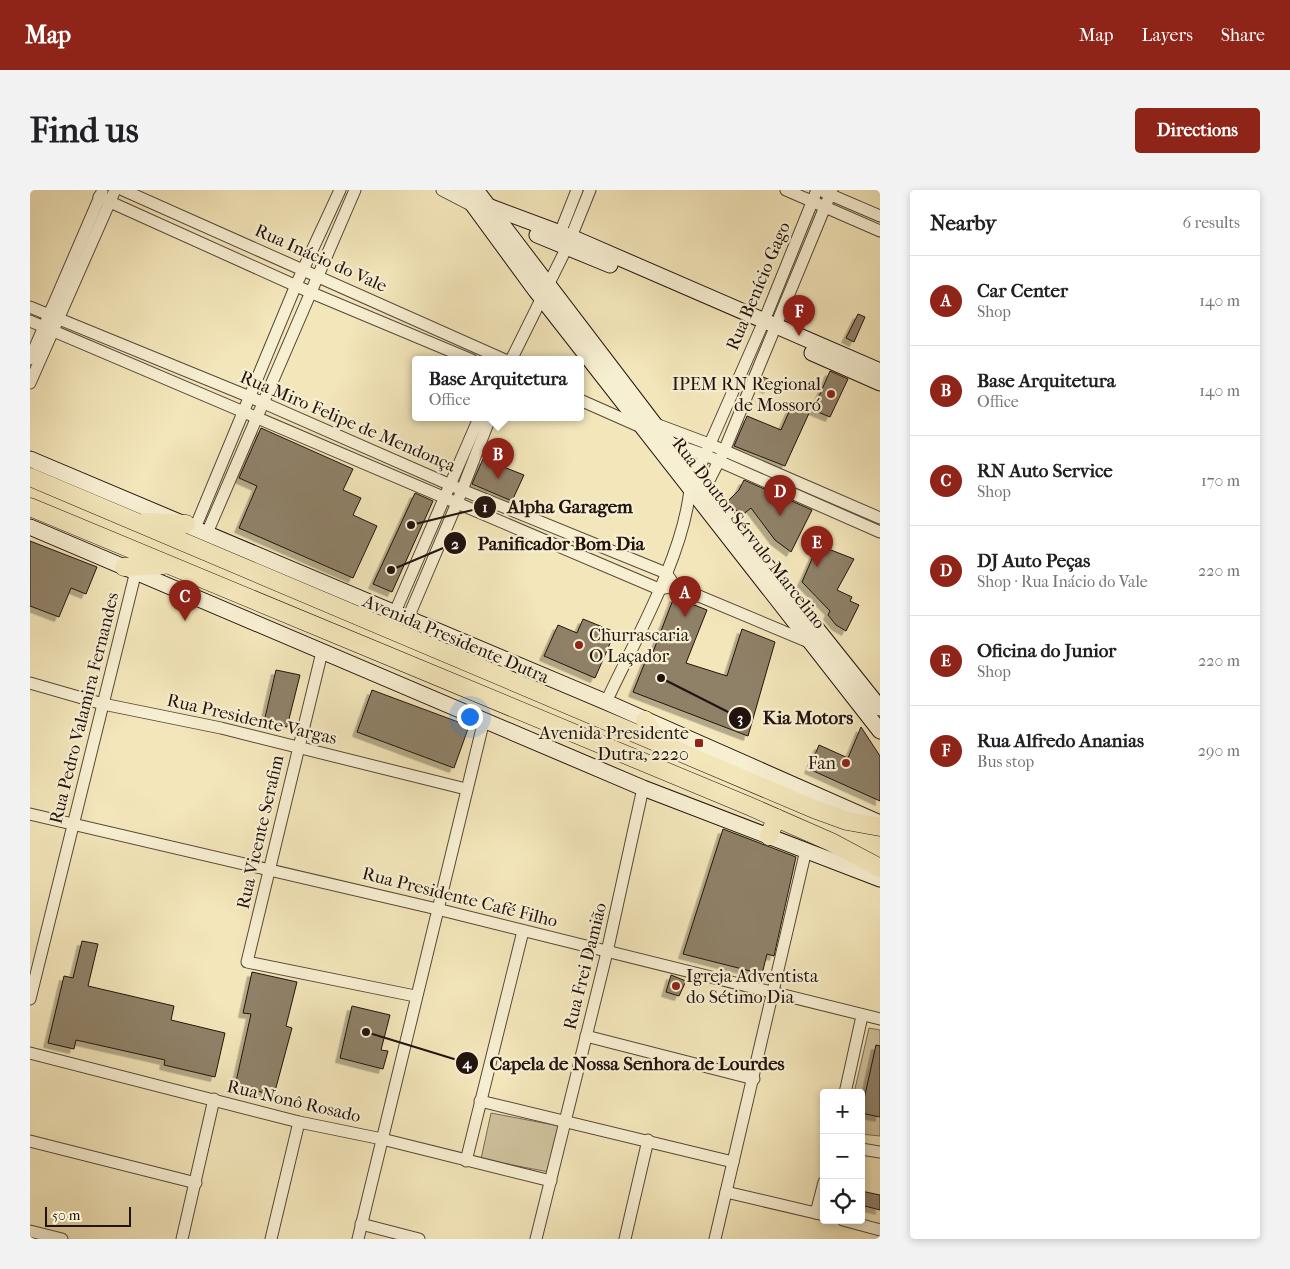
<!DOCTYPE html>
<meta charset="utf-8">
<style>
:root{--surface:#fff;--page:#f2f2f2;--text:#202124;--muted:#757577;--line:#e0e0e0;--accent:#8f2418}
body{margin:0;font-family:"IM FELL French Canon",serif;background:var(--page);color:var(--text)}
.controls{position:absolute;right:15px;bottom:15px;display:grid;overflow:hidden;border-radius:5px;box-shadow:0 2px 8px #0003}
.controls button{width:45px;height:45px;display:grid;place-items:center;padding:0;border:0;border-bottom:1px solid var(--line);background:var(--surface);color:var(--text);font:25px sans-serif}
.scale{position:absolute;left:15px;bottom:12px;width:86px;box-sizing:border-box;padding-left:5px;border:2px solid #22130e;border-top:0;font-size:14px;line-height:18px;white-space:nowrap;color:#22130e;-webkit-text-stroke:4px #f7efd2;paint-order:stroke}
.you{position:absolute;left:439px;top:526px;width:18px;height:18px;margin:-12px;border:4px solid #fff;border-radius:50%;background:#1a73e8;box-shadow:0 0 0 8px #1a73e833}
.badge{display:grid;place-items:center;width:32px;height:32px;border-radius:50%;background:var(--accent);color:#fff;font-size:16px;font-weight:700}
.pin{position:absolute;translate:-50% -41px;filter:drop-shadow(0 1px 2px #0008)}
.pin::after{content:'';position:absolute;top:26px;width:18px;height:15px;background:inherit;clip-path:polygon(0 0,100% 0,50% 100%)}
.popup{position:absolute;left:382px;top:166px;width:172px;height:65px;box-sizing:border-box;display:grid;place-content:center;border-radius:5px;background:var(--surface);filter:drop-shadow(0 1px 4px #0005);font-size:16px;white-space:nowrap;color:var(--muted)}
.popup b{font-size:19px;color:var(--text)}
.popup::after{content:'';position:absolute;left:50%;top:100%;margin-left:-10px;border:10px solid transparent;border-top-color:var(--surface)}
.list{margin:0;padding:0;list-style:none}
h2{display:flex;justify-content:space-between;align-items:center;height:65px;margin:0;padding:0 20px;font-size:21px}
h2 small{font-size:16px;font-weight:400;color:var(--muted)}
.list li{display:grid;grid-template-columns:32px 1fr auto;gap:15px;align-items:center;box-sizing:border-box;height:90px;padding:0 20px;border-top:1px solid var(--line)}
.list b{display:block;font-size:19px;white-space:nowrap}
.list p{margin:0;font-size:16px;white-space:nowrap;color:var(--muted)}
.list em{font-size:16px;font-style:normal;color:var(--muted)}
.icon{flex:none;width:28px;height:28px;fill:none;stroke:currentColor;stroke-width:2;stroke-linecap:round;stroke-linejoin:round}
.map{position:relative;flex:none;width:850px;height:1049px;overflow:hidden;border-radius:5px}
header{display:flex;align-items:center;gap:30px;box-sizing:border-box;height:70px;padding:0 25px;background:var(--accent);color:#fff}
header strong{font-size:24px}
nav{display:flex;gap:28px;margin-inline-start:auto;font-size:18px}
.intro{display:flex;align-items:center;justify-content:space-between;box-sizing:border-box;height:120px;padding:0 30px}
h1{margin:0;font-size:35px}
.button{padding:12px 22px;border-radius:5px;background:var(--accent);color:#fff;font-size:18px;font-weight:700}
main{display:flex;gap:30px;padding:0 30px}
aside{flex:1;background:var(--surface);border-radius:5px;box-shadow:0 2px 8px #0003}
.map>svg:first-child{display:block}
</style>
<header>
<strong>Map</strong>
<nav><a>Map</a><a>Layers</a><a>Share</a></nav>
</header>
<div class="intro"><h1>Find us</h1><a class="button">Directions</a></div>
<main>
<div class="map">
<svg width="850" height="1049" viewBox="0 0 850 1049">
<defs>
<filter id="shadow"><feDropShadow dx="-4.5" dy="4.5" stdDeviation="0" flood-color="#0004"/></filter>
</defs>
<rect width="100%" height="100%" fill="#f3e6ba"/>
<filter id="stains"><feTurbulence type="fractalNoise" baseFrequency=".004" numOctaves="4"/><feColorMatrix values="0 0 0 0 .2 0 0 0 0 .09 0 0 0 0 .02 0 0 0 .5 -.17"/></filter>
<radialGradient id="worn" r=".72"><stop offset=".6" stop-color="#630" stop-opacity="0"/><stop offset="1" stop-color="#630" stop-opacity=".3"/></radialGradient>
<g fill="#cfc29d" stroke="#786a56">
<polygon points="839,838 850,840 850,946 831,944 831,903 824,903"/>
<polygon points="461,923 529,936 519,982 451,969"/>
</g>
<g fill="#8f8167" stroke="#22130e" filter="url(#shadow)">
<polygon points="828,124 835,127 824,152 816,148"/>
<polygon points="800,181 818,189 800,227 783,220"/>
<polygon points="733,187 743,191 738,199 729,195"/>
<polygon points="762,215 780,221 755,276 704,256 717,226 751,240"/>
<polygon points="231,238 323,279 313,300 331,308 323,325 347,336 323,388 209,338 227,296 209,288"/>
<polygon points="453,269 494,285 482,311 442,294"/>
<polygon points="714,290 782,320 761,362 745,350 721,318 711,326 698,311 709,300"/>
<polygon points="385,303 403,311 362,402 343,394"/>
<polygon points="0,351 67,377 56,404 41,398 29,427 0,416"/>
<polygon points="788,355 824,369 807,400 822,407 820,411 829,415 816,441 806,435 798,425 800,421 772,392"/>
<polygon points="644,407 677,420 656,473 697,486 712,439 745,452 718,546 603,502 620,460 623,462"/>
<polygon points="553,429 585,442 565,488 514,466 528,435 547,443"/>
<polygon points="246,480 270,485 257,537 234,532"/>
<polygon points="342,500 439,536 424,578 327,542"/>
<polygon points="831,537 850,566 850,611 779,579 789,555 818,568"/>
<polygon points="693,639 766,667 744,766 737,764 732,784 653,764"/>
<polygon points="52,751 68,754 58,796 144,816 141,830 195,843 185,887 134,875 135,870 46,850 44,859 18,853 34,786 43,788"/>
<polygon points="222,782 267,792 256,836 262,838 244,905 205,896 221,824 213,823"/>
<polygon points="641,785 656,791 649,806 636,802"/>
<polygon points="322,816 360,825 351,860 358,861 353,879 310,868"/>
<polygon points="846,855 850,856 850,927 831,923"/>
<polygon points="831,1001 850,1005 850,1020 831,1015"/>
</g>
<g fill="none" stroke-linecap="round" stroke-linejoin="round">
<g stroke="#564839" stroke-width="13">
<g id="street">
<polyline points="93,0 475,170"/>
<polyline points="412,0 439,14"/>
<polyline points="756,0 850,41"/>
<polyline points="794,2 850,26"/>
<polyline points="69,7 282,103 442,170"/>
<polyline points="533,49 530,43 547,0"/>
<polyline points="0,117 220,207 432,300 636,383 645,396"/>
<polyline points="0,131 629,399 645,396 781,453"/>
<polyline points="0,169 72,2"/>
<polyline points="481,170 537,57 560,0"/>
<polyline points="0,193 85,0"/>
<polyline points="550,210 611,237"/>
<polyline points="623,233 679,254 850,328"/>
<polyline points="638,252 675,265 850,342"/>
<polyline points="672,304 694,261 802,0"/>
<polyline points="165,338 266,95 310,0"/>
<polyline points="177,343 325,0"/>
<polyline points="365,422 449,228"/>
<polyline points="378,428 427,313 460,228"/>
<polyline points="292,462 217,772 385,806"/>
<polyline points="0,493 73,514 191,538 436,599"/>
<path d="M 576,512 C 605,450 653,367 660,299 L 734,131 L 787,0"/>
<polyline points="0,624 407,719 850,829"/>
<polyline points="0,809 106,381"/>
<polyline points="556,846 724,889"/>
<polyline points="0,863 269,932 352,949 521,991"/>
<polyline points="815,903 832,826"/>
<polyline points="450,911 703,972"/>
<polyline points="0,951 166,993"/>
<polyline points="831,959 850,962"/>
<polyline points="436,971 493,741"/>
<polyline points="696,1002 794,1025"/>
<polyline points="786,1023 794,992"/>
<polyline points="813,1030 850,1040"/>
<polyline points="331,1034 389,1049"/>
<polyline points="0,1041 32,1049"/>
<polyline points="152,1049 184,909"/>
<polyline points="241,1049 269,932"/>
<polyline points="328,1049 454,530"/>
<polyline points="506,1049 577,762 613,598"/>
<polyline points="595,1049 618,950"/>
<polyline points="685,1049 776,660"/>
</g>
</g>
<g stroke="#22130e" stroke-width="17">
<g id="secondary">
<polyline points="432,0 506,101 850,541"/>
<polyline points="446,0 638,252 850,518"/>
<polyline points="458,16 541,47 850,181"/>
<polyline points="507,45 580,75"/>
<polyline points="782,163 850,193"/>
<polyline points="0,269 576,512 850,633"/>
<polyline points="0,337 613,598 850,689"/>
</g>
</g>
<g stroke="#22130e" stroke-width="19">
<g id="primary">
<polyline points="0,287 784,619 817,631 850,637"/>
<polyline points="0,317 719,616 801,652 850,678"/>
<polyline points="116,332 156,334"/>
<polyline points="94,377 134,375"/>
<polyline points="615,530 629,554"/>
<polyline points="739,646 746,628"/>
</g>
</g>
<use href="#street" stroke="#f7efd2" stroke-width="11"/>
<use href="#secondary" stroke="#f7efd2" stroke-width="15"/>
<use href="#primary" stroke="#f3e6ba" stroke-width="18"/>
</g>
<g fill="#8f2418" stroke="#f7efd2" stroke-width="2">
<circle cx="801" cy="204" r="5"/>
<circle cx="549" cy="455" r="5"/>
<rect x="664" y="548" width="10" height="10" rx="2.5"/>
<circle cx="816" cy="573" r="5"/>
<circle cx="646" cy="796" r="5"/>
</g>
<g text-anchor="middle" stroke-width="4.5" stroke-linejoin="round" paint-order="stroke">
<g font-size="18" fill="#22130e" stroke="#f7efd2">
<text transform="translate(291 68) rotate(24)" y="6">Rua Inácio do Vale</text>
<text transform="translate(728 96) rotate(-67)" y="6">Rua Benício Gago</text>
<text transform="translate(318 231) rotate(23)" y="6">Rua Miro Felipe de Mendonça</text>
<text transform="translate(719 343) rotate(52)" y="6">Rua Doutor Sérvulo Marcelino</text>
<text transform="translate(426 449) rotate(23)" y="6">Avenida Presidente Dutra</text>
<text transform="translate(54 518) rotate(-76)" y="6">Rua Pedro Valamira Fernandes</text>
<text transform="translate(222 529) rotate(13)" y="6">Rua Presidente Vargas</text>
<text transform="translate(230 642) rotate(-77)" y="6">Rua Vicente Serafim</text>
<text transform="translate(430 707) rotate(14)" y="6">Rua Presidente Café Filho</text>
<text transform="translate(555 776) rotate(-76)" y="6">Rua Frei Damião</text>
<text transform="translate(264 911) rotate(13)" y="6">Rua Nonô Rosado</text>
</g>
<g font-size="18" fill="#22130e" stroke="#f7efd2" text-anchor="end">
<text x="791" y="200">IPEM RN Regional<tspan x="791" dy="21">de Mossoró</tspan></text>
<text x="559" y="451" text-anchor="start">Churrascaria<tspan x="559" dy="21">O Laçador</tspan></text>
<text x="659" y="549">Avenida Presidente<tspan x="659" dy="21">Dutra, 2220</tspan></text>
<text x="806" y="579">Fan</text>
<text x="656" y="792" text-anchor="start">Igreja Adventista<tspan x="656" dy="21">do Sétimo Dia</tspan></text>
</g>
</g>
<path fill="none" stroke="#22130e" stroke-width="2" d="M381 335L455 317M361 380L425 353M631 488L710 528M336 842L437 873"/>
<g fill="#22130e" stroke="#f7efd2" stroke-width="2">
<circle cx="381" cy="335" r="5"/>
<circle cx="361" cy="380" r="5"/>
<circle cx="631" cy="488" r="5"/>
<circle cx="336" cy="842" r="5"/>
<circle cx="455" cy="317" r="12"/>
<circle cx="425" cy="353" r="12"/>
<circle cx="710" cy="528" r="12"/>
<circle cx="437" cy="873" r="12"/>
</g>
<g font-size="15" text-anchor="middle" font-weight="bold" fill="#fff">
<text x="455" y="322">1</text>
<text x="425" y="359">2</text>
<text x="710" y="533">3</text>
<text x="437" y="878">4</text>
</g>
<g font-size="19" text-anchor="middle" font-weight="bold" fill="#22130e" stroke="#f7efd2" stroke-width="4.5" stroke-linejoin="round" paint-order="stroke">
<text x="540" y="323">Alpha Garagem</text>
<text x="531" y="360">Panificador Bom Dia</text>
<text x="778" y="534">Kia Motors</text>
<text x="607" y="880">Capela de Nossa Senhora de Lourdes</text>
</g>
<rect width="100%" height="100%" filter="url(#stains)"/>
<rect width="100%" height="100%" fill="url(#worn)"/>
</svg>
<div class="controls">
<button>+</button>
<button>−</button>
<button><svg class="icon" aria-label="locate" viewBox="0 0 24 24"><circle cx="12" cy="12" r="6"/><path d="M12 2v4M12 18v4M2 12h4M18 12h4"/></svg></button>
</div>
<div class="scale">50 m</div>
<div class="you"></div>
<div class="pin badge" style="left:655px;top:427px">A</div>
<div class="pin badge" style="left:468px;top:289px">B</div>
<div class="popup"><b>Base Arquitetura</b>Office</div>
<div class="pin badge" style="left:155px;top:431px">C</div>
<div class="pin badge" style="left:750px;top:326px">D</div>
<div class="pin badge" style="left:787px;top:377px">E</div>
<div class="pin badge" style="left:769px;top:146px">F</div>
</div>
<aside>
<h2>Nearby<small>6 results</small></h2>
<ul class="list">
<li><span class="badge">A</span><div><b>Car Center</b><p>Shop</p></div><em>140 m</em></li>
<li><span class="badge">B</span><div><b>Base Arquitetura</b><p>Office</p></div><em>140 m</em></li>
<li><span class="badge">C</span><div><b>RN Auto Service</b><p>Shop</p></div><em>170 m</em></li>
<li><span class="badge">D</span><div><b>DJ Auto Peças</b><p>Shop · Rua Inácio do Vale</p></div><em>220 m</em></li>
<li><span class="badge">E</span><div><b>Oficina do Junior</b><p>Shop</p></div><em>220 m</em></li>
<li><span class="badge">F</span><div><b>Rua Alfredo Ananias</b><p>Bus stop</p></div><em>290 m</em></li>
</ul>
</aside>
</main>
